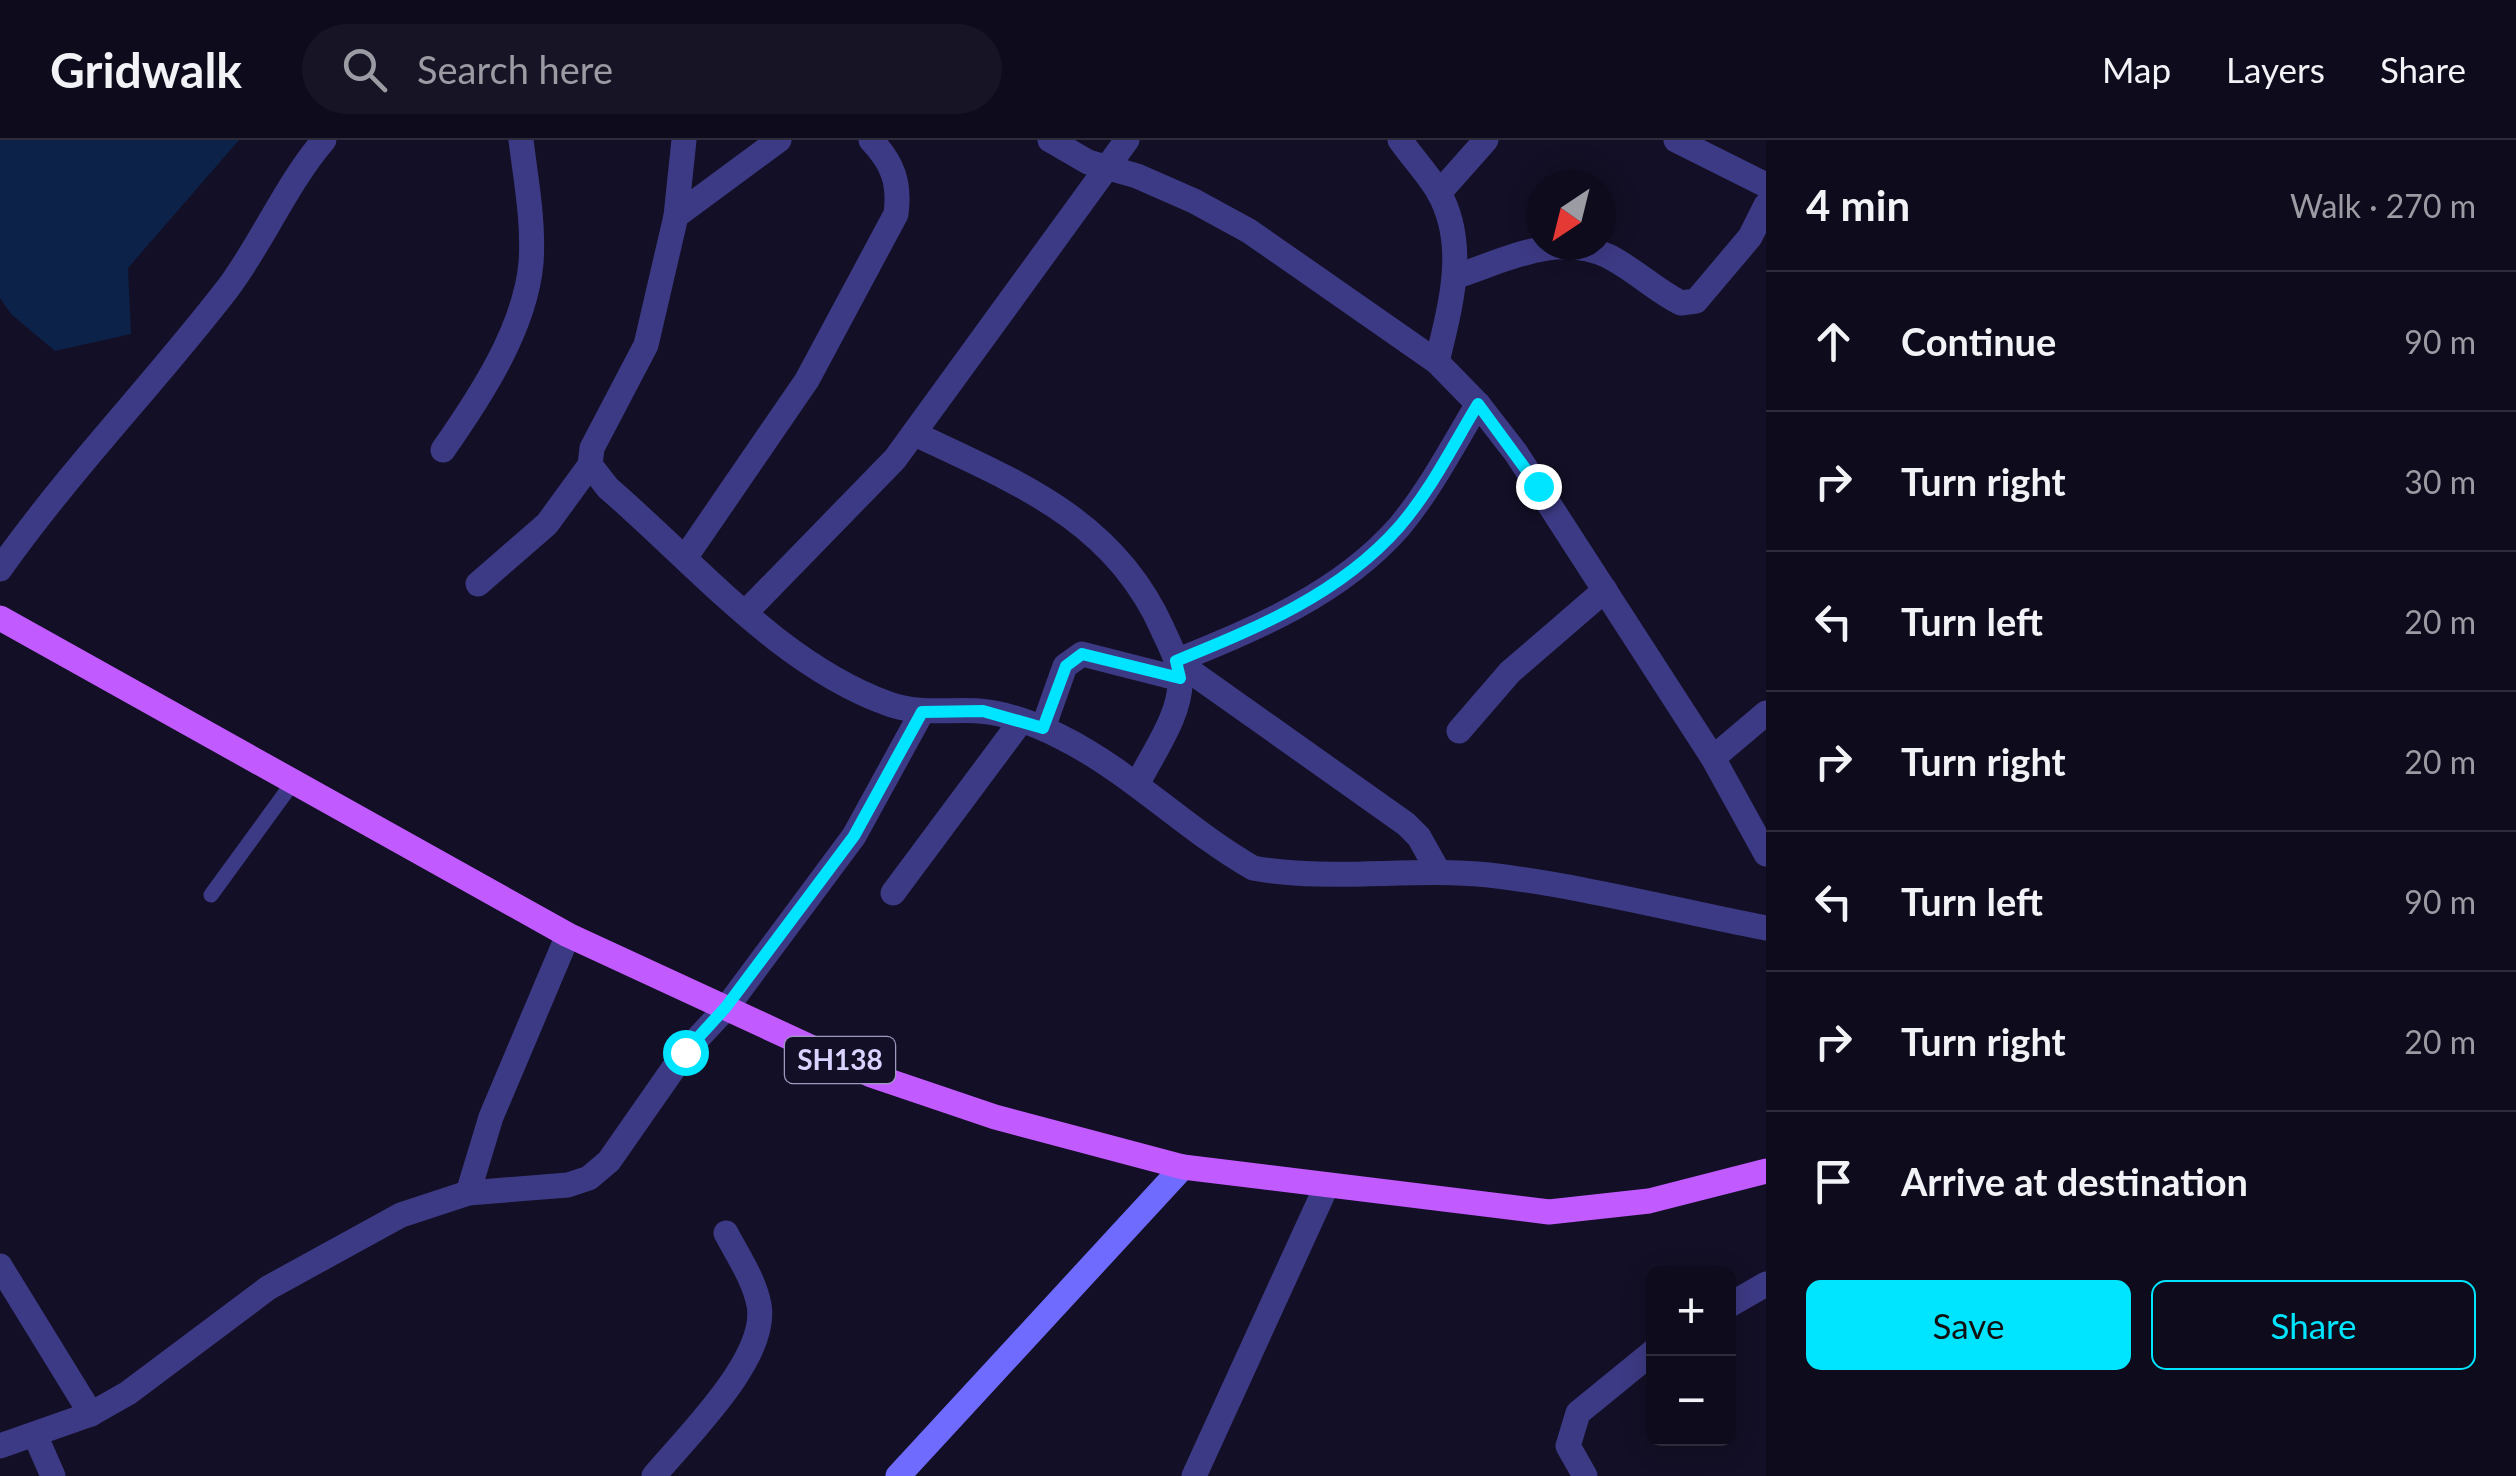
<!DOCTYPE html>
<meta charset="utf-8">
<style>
:root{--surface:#0e0b1c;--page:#171425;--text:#f1f3f6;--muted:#9b9ba3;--line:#2e2b3b;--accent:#00e5ff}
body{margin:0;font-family:Lato,sans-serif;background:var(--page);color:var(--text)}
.controls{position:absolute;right:30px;bottom:30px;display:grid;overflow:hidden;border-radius:15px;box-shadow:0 5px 25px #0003}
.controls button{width:90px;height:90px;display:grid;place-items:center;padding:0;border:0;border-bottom:2px solid var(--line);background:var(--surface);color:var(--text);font:50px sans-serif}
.compass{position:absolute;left:1526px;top:30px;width:90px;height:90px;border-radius:50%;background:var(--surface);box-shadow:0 5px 25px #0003;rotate:215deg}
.stop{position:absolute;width:30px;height:30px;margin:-22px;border:8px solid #00e5ff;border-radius:50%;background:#fff}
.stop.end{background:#00e5ff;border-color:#fff;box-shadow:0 2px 10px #0008}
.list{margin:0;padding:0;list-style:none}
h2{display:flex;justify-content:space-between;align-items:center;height:130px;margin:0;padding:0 40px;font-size:42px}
h2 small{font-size:32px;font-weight:400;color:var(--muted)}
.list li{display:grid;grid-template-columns:65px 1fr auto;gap:30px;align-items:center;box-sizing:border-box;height:140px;padding:0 40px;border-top:2px solid var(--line)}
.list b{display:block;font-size:38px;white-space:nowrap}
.list em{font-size:32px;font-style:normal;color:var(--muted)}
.actions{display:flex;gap:20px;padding:30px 40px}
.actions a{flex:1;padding:22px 0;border:2px solid var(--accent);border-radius:15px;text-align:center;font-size:35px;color:var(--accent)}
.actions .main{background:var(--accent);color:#111}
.icon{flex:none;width:55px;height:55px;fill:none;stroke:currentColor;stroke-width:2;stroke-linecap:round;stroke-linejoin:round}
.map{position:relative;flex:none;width:1766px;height:1336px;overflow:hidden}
header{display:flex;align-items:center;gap:60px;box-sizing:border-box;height:140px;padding:0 50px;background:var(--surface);border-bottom:2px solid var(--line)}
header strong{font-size:48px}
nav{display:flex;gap:55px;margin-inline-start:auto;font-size:35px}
.search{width:700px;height:90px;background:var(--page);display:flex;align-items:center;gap:25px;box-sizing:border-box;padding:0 35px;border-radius:55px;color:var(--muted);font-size:38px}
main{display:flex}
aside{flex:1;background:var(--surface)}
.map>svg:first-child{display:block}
</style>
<header>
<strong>Gridwalk</strong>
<div class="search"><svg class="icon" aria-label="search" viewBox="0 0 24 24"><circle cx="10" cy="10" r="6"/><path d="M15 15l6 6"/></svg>Search here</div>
<nav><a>Map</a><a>Layers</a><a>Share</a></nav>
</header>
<main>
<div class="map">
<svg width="1766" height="1336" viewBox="0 0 1766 1336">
<rect width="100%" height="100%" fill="#130f26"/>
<polygon fill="#0c2248" points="0,0 239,0 128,128 131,194 55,211 11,174 0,158"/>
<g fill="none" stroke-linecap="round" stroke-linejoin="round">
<polyline stroke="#3d3a85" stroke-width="15" points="211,755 294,641"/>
<g stroke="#3d3a85" stroke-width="25">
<path d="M 684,0 L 676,76 L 646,205 L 592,308 L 590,325 L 608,348 C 695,423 780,525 889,564 C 919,575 948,569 979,571 C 1006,573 1035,584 1059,596 C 1130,631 1185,689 1253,728 C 1330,742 1411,727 1489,735 C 1582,746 1674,770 1766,788"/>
<polyline points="1050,0 1088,22 1137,36 1194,61 1249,91 1437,222 1478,264 1516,313 1713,618 1766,714"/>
<path d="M 1400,0 C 1412,17 1427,33 1438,51 C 1469,105 1450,167 1437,222"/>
<polyline points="1676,0 1766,45"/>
<polyline points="1439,53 1486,0"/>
<polyline points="676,76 779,0"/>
<path d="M 1457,136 C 1506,120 1557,92 1608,116 C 1634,129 1655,150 1681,163 L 1696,161 L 1750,97 L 1766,65"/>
<path d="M 915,294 C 1016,342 1113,379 1162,488 C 1169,504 1179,521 1180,539 C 1182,574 1152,614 1137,645"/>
<path d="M 443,310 C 480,257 525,189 531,123 C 534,82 526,41 521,0"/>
<path d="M 687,415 L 807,240 L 896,74 C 900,43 893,23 871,0"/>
<path d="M 0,429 C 70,330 154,244 228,148 C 263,101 285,46 324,0"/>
<polyline points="478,444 547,384 590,325"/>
<polyline points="745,473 895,319 1127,0"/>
<path d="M 1176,521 C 1257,488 1340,454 1399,387 C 1430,350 1453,305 1478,264"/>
<polyline points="1176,521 1406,684 1419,697 1438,731"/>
<polyline points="1043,588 1065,526 1082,514 1180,539"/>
<polyline points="1459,591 1510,532 1605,450"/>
<polyline points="1713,618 1766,573"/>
<polyline points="893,753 1021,581"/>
<polyline points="468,1053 491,977 568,795"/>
<polyline points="0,1126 91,1274"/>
<polyline points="1728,1166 1766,1144"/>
<polyline points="35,1295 53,1336"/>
<polyline points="0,1306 91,1274 128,1253 268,1148 401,1075 468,1053 568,1045 589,1038 609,1021 685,912 727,867 854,696 922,572"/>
<path d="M 654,1336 C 685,1298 769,1218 759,1165 C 754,1139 738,1116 726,1093"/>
<polyline points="1194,1336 1327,1045"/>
<polyline points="1585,1336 1568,1306 1578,1273 1654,1211"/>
</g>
<polyline stroke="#6f6bff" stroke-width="25" points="898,1336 1183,1027"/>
<polyline stroke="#c25bff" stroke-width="25" points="0,478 568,795 871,935 995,977 1183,1027 1549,1072 1649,1061 1766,1031"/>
</g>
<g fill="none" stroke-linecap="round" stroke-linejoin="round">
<path stroke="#00e5ff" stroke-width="12" d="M 685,912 L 726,867 L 854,696 L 922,572 L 983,571 L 1043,588 L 1066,526 L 1082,514 L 1180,538 L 1176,521 C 1257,488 1340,454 1399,387 C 1431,350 1453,305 1478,264 L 1538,346"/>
</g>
<g text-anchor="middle" stroke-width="9" stroke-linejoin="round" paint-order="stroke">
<rect fill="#130f26" stroke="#9e99be" stroke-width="2.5" x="785" y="897" width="110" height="46" rx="8"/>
<g font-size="28" font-weight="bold" fill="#d9d4ff">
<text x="840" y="930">SH138</text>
</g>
</g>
</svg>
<div class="controls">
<button>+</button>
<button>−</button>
</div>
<svg class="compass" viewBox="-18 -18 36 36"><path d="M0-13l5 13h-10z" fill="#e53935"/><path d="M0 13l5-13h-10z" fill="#9b9ba3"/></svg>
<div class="stop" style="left:685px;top:912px"></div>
<div class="stop end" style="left:1538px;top:346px"></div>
</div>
<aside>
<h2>4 min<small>Walk · 270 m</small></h2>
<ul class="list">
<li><svg class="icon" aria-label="ahead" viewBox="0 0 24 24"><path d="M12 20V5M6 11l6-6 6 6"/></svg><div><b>Continue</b></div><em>90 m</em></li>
<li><svg class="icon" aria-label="right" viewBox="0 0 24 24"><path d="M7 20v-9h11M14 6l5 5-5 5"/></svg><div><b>Turn right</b></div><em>30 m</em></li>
<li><svg class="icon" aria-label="left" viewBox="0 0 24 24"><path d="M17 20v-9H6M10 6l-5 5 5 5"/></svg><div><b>Turn left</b></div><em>20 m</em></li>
<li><svg class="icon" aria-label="right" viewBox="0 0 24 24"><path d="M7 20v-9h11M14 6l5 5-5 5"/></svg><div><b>Turn right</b></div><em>20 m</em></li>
<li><svg class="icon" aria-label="left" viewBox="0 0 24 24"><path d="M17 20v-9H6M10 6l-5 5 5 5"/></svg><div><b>Turn left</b></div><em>90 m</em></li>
<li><svg class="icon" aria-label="right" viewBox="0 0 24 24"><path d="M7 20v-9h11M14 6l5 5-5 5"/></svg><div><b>Turn right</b></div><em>20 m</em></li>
<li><svg class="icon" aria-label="arrive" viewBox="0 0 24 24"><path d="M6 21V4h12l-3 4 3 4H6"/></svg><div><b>Arrive at destination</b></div></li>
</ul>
<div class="actions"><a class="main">Save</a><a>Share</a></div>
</aside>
</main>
